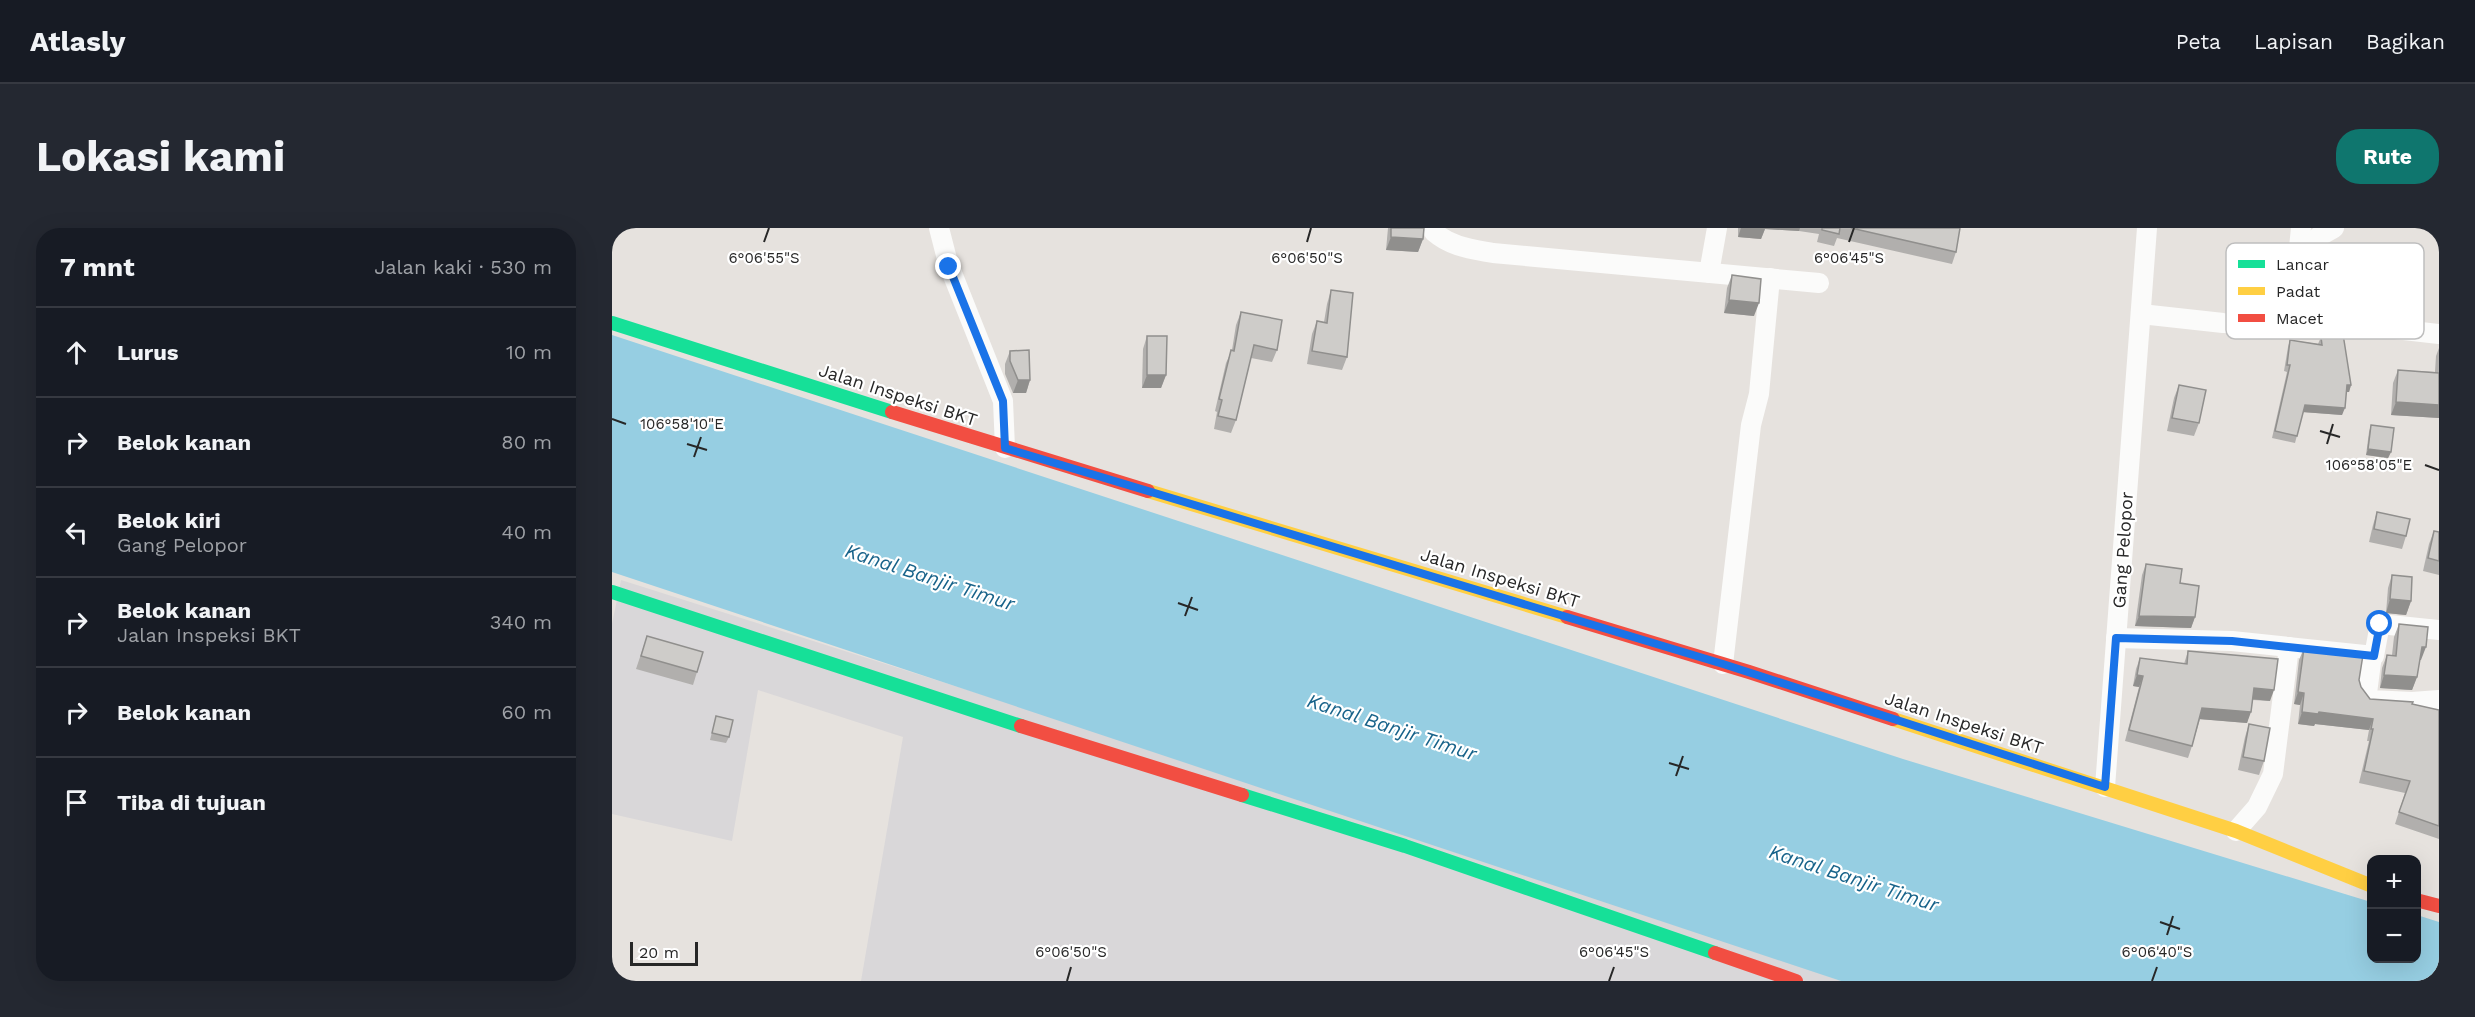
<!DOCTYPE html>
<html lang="id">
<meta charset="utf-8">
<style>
:root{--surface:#171b24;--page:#242831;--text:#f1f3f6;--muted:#9ea1a6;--line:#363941;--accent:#0f766e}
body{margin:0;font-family:"Work Sans",sans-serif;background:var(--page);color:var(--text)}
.controls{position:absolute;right:18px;bottom:18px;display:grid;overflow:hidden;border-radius:12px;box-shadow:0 6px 24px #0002}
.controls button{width:54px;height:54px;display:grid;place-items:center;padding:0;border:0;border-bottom:2px solid var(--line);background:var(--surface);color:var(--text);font:30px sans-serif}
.scale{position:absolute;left:18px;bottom:15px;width:68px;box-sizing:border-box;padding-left:6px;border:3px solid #272727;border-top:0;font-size:16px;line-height:21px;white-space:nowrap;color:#272727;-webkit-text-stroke:4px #fff;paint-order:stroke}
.stop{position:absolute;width:18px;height:18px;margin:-14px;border:4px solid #1a73e8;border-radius:50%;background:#fff}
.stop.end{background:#1a73e8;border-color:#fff;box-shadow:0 2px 6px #0008}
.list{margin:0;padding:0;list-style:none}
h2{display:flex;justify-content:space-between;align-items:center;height:78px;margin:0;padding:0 24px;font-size:26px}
h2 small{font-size:20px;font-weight:400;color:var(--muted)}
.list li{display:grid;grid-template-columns:39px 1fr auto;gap:18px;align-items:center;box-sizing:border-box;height:90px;padding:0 24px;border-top:2px solid var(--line)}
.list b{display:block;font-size:22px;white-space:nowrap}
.list p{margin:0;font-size:20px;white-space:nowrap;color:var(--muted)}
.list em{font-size:20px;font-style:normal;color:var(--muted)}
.icon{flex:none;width:33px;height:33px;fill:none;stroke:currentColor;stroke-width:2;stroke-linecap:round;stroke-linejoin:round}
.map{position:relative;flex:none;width:1827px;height:753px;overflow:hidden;border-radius:24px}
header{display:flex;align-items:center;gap:36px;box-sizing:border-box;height:84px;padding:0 30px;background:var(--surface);border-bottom:2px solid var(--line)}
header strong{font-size:28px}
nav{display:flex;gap:33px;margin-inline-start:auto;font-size:21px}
.intro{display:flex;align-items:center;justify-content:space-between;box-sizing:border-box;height:144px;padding:0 36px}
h1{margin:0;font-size:42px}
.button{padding:15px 27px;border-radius:24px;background:var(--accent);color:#fff;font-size:21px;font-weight:700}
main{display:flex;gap:36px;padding:0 36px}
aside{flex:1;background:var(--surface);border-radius:24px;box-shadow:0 6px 24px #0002}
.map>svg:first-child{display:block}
</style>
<header>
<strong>Atlasly</strong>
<nav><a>Peta</a><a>Lapisan</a><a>Bagikan</a></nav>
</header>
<div class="intro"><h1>Lokasi kami</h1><a class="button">Rute</a></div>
<main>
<aside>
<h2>7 mnt<small>Jalan kaki · 530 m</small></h2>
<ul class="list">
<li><svg class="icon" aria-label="ahead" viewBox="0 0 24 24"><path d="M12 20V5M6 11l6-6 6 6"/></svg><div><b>Lurus</b></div><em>10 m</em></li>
<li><svg class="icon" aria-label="right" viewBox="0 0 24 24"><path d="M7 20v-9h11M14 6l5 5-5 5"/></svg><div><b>Belok kanan</b></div><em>80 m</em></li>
<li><svg class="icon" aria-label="left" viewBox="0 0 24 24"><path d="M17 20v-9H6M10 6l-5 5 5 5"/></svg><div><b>Belok kiri</b><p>Gang Pelopor</p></div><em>40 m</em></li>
<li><svg class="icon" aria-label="right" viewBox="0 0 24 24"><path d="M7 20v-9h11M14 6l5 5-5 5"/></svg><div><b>Belok kanan</b><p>Jalan Inspeksi BKT</p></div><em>340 m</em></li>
<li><svg class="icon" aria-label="right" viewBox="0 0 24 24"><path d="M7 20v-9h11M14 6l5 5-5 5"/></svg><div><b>Belok kanan</b></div><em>60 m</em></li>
<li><svg class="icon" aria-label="arrive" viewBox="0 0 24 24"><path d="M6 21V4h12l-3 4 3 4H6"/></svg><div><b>Tiba di tujuan</b></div></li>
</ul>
</aside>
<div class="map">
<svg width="1827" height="753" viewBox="0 0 1827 753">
<rect width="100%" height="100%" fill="#e6e2de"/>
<polygon fill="#d9d7d9" points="9,352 819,609 1229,753 249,753 291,509 146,462 120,613 0,586 0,396"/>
<polygon fill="#96cee2" points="0,107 1291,531 1759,674 1760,730 1804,730 1805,687 1827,694 1827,753 1229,753 0,344"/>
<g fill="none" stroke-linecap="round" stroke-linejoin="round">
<g stroke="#fbfbfa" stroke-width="20">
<polyline points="327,0 336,35 391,173 393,220"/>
<path d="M 823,0 L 822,4 C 839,19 860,21 881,25 L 1207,55"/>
<polyline points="1097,45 1105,0"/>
<polyline points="1681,78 1695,72 1699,63 1706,9 1722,0"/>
<polyline points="1529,86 1611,95 1655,96 1674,93 1678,89 1681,78 1689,0"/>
<polyline points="1678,89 1827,106"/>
<polyline points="1504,410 1620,413 1762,428 1768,396 1827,402"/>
<polyline points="1760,427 1755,465 1759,472 1800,474 1827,472"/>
<polyline points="1111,436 1139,197 1147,166 1158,50"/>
<polyline points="1493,559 1535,0"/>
<polyline points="1624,603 1645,579 1661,546 1677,419"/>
</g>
<g stroke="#16e098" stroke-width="14">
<polyline points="0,95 280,184"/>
<polyline points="0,364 409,498"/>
<polyline points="630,567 793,618 1103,725"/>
</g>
<g stroke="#ffcf43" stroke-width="14">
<polyline points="536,263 955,389"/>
<polyline points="1281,491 1624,603 1760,658"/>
</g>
<g stroke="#f24e42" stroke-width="14">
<polyline points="280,184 536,263"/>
<polyline points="955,389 1137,444 1281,491"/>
<polyline points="409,498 630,567"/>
<polyline points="1804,672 1827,678"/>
<polyline points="1103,725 1184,753"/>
</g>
</g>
<g fill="#b1afad">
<polygon points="776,0 812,0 811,11 806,24 774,22"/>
<polygon points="1126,0 1348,0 1344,24 1340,36 1225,10 1222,18 1205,14 1207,6 1187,3 1153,1 1149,11 1126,9"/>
<polygon points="1636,19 1674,64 1669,77 1627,72 1631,32"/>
<polygon points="1120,47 1142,88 1112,85 1115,60"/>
<polygon points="719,62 735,129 730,142 695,136 700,106 705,93 712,94 715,76"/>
<polygon points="629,84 665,122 660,134 639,130 624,192 619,205 602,201 605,184 603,183 614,135 620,122 624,97"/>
<polygon points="535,108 554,147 549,160 530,160 531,121"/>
<polygon points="1709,109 1739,157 1737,164 1734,164 1730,187 1691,184 1683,215 1660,210 1675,144 1672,143 1676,119 1678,112 1706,116"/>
<polygon points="1827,120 1827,190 1779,187 1781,155 1786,142 1823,144 1824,128"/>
<polygon points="398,123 418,152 414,165 401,165 393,146 393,136"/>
<polygon points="1567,157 1587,195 1582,208 1555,203 1562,170"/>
<polygon points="1759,197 1779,224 1776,230 1754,227 1757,204"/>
<polygon points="1765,284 1794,308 1790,321 1757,314 1761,297"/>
<polygon points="1822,303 1827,304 1827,347 1811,343 1817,316"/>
<polygon points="1534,336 1568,355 1583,389 1579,400 1523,398 1530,347"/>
<polygon points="1780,347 1799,373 1794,387 1774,385 1776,360"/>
<polygon points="1787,396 1809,432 1808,432 1805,449 1800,462 1768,460 1770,440 1775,427 1780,427 1782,409"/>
<polygon points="35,408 85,444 81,457 24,441"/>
<polygon points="1692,420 1747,452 1749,459 1758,471 1800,476 1827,482 1827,611 1783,596 1793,565 1747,555 1757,513 1755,513 1757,502 1703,496 1702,498 1686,496 1688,477 1682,476 1687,432"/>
<polygon points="1576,423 1658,473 1641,472 1635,495 1588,491 1580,518 1576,530 1513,513 1527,459 1521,458 1524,441 1528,430 1572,436"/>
<polygon points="104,488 117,509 114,515 98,512"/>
<polygon points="1637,496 1652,533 1647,547 1626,542 1633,509"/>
</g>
<g fill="#908f8d">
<polygon points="1129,0 1188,0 1187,3 1153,1 1149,11 1126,9"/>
<polygon points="779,9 811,11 806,24 774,22"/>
<polygon points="1632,59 1674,64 1669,77 1627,72"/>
<polygon points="1117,72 1147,75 1142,88 1112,85"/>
<polygon points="535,147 554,147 549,160 530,160"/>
<polygon points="406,152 418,152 414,165 401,165"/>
<polygon points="1735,157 1739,157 1737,164 1732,164"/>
<polygon points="1784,174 1827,177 1827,190 1779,187"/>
<polygon points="1693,177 1733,180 1730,187 1690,184"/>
<polygon points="1756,221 1779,224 1776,230 1754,227"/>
<polygon points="1778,371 1799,373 1794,387 1774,385"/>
<polygon points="1527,388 1583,389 1579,400 1523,398"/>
<polygon points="1810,419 1814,419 1809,432 1806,432"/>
<polygon points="1525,447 1531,448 1527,459 1521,458"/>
<polygon points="1772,447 1805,449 1800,462 1768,460"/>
<polygon points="1642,460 1662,462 1658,473 1638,471"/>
<polygon points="1686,464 1692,465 1688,477 1682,476"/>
<polygon points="1590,480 1639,484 1635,495 1586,491"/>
<polygon points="1690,484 1707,484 1761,491 1757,502 1703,496 1702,498 1686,496"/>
</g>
<g fill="#ceccc9" stroke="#908f8d" stroke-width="1.5">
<polygon points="779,0 812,0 811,11 779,9"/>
<polygon points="1210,0 1228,0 1227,6 1210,2"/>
<polygon points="1239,0 1348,0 1344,24"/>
<polygon points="1120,47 1149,51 1147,75 1117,72"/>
<polygon points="719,62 741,65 735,129 700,123 705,93 715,95"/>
<polygon points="629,84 670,92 665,122 642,117 624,192 606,188 610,172 607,171 619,122 622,123"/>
<polygon points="1731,106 1739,157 1735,157 1733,180 1693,177 1685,208 1663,203 1678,137 1675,137 1678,112 1710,117 1709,109"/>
<polygon points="535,108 555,108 554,147 535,147"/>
<polygon points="417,122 418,152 406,152 398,133 398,123"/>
<polygon points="1786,142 1827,145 1827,177 1784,174"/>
<polygon points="1567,157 1594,162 1587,195 1560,190"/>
<polygon points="1759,197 1782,200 1779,224 1756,221"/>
<polygon points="1765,284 1798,291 1794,308 1762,301"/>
<polygon points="1822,303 1827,304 1827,333 1816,330"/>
<polygon points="1534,336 1570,341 1568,355 1587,358 1583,389 1527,388"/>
<polygon points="1780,347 1800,349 1799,373 1778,371"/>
<polygon points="1787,396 1816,399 1814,419 1810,419 1805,449 1772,447 1775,427 1784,428"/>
<polygon points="35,408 91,424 85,444 29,428"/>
<polygon points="1692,420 1751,427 1747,452 1749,459 1758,471 1801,474 1800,476 1827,482 1827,598 1787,584 1798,553 1752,543 1761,501 1759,501 1761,491 1707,484 1706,486 1690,484 1692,465 1686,464"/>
<polygon points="1576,423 1666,431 1662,462 1642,460 1639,484 1590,480 1580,518 1517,502 1531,448 1525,447 1528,430 1575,436"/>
<polygon points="104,488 121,492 117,509 100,505"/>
<polygon points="1637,496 1658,500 1652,533 1631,529"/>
</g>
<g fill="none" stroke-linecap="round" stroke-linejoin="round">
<polyline stroke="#1a73e8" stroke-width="8" points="337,39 391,173 393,220 1111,436 1493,559 1504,410 1620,413 1762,428 1768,396"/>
</g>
<path fill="none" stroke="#272727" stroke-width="2" d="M 152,14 L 157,0M 695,14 L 699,0M 1237,14 L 1242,0M 0,191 L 14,196M 1708,203 L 1728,209M 75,216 L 95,222M 1715,216 L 1721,196M 82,229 L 89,209M 1813,237 L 1827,242M 566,375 L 586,382M 573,388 L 580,369M 1057,535 L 1077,541M 1064,548 L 1071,528M 1548,694 L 1568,701M 1555,707 L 1561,688M 455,753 L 459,739M 997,753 L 1002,739M 1540,753 L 1545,739"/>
<g text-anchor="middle" stroke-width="4.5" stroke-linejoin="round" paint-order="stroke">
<g font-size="18" fill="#272727" stroke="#fff">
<text transform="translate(286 167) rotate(18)" y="6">Jalan Inspeksi BKT</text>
<text transform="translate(1511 322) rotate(-86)" y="6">Gang Pelopor</text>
<text transform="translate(888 350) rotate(17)" y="6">Jalan Inspeksi BKT</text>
<text transform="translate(1352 495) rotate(18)" y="6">Jalan Inspeksi BKT</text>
</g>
<g font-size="20" font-style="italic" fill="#18638a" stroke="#fff">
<text transform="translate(318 349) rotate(18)" y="7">Kanal Banjir Timur</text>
<text transform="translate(780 499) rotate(18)" y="7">Kanal Banjir Timur</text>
<text transform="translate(1242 650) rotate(18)" y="7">Kanal Banjir Timur</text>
</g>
</g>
<rect x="1614" y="15" width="198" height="96" rx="9" fill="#fff" stroke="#bebebe" stroke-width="1.5"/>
<rect x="1626" y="32" width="27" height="8" fill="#16e098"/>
<rect x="1626" y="59" width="27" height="8" fill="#ffcf43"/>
<rect x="1626" y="86" width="27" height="8" fill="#f24e42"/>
<g font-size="16" fill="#272727">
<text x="1664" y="42">Lancar</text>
<text x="1664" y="69">Padat</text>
<text x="1664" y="96">Macet</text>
</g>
<g font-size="15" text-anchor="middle" fill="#272727" stroke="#fff" stroke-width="4.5" stroke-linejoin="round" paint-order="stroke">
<text x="152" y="35">6°06'55"S</text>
<text x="695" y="35">6°06'50"S</text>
<text x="1237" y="35">6°06'45"S</text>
<text x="70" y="201">106°58'10"E</text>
<text x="1757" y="242">106°58'05"E</text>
<text x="459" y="729">6°06'50"S</text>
<text x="1002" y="729">6°06'45"S</text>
<text x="1545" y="729">6°06'40"S</text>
</g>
</svg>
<div class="controls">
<button>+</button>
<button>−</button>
</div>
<div class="scale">20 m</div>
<div class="stop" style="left:1768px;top:396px"></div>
<div class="stop end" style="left:337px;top:39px"></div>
</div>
</main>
